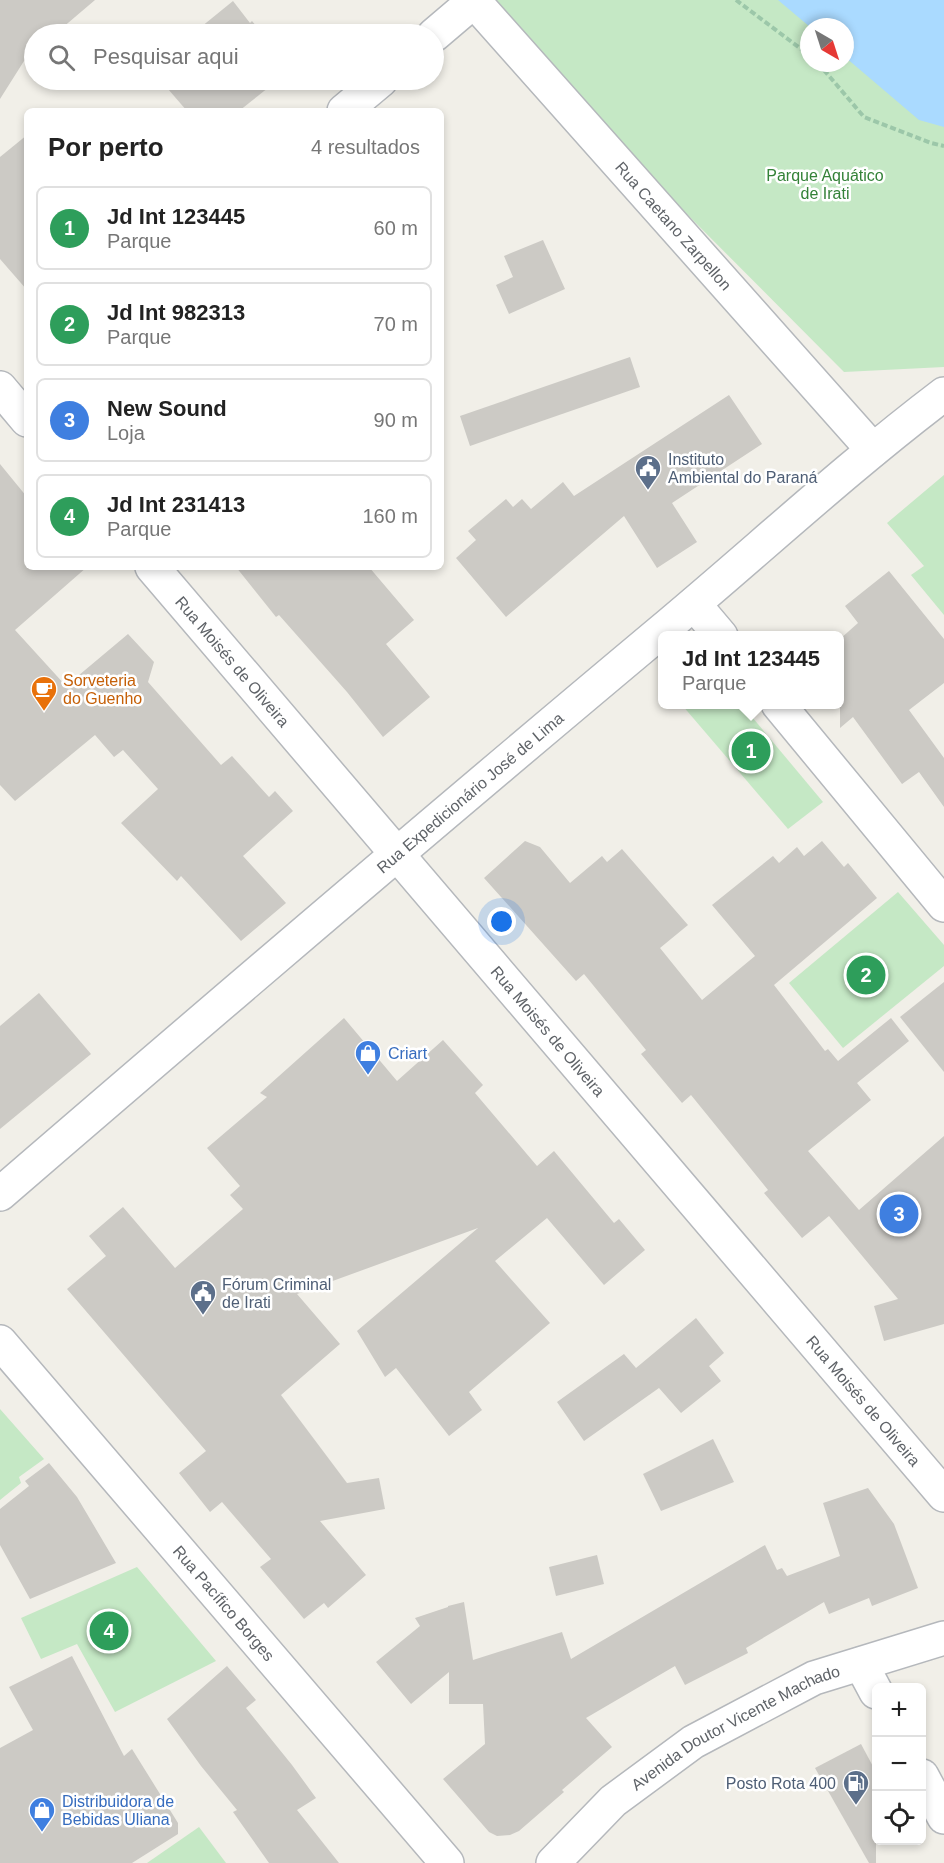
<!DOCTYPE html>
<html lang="pt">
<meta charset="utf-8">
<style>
:root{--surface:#fff;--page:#f6f6f6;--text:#222;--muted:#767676;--line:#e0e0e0;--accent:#7c3aed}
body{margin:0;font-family:Helvetica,sans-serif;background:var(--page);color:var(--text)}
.controls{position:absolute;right:18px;bottom:18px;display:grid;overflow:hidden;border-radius:9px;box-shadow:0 3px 9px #0003}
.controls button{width:54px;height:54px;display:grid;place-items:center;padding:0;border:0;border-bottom:2px solid var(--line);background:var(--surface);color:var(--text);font:30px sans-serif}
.compass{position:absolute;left:800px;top:18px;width:54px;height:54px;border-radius:50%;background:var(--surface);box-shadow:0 3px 9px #0003;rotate:141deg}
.you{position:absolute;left:502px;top:922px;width:21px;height:21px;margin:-15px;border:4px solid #fff;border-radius:50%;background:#1a73e8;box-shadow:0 0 0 9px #1a73e833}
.badge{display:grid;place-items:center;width:39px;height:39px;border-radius:50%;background:var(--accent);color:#fff;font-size:20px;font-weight:700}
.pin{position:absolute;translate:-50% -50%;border:3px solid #fff;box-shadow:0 2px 6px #0006}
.popup{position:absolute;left:658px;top:631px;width:186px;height:78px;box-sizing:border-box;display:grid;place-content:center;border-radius:9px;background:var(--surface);filter:drop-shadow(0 2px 4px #0005);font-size:20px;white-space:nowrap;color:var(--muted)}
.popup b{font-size:22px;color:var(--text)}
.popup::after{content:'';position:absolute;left:50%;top:100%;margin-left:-12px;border:12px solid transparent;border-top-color:var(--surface)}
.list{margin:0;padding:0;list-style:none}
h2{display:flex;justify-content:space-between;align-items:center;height:78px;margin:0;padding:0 24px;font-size:26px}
h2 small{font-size:20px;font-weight:400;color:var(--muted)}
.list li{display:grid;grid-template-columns:39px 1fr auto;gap:18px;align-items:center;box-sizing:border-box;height:84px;margin:0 12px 12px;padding:0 12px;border:2px solid var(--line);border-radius:9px}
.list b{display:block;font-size:22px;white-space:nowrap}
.list p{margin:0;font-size:20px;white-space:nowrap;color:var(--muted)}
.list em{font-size:20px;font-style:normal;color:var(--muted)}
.icon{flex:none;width:33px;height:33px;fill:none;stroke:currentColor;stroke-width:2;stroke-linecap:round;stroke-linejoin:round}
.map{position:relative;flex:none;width:944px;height:1863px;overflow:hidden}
.search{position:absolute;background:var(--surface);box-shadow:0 3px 9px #0003;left:24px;top:24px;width:420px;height:66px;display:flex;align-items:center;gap:15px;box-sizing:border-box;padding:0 21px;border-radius:33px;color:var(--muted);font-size:22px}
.panel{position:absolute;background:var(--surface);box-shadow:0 3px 9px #0003;left:24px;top:108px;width:420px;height:462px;border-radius:9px}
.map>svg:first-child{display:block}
</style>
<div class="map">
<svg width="944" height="1863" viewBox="0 0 944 1863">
<rect width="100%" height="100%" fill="#f1efe8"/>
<g fill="#c5e8c5" fill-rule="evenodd">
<path d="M 474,0 L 944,0 L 944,367 L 844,372 ZM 809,27 L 845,27 L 845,63 L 809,63 Z"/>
<polygon points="944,475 944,615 911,575 924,566 887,523"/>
<polygon points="682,705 742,705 823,802 788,829"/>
<polygon points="898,892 944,945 944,966 843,1048 789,983"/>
<polygon points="0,1409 44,1459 19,1477 21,1483 0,1500"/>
<polygon points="137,1567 216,1661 115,1712 77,1644 41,1659 21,1618"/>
<polygon points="199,1827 226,1863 147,1863"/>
</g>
<polygon fill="#aadaff" points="778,0 944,0 944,127 919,120 845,57 845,27 810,27"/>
<g fill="#cccac5">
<polygon points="0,0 95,0 55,34 34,34 34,52 24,61 0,99"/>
<polygon points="233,1 250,23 252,21 263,34 208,34 201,27"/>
<polygon points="180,80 278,80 239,111 187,111 168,89"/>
<polygon points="27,135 27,290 0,259 0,157"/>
<polygon points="543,240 565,289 509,314 496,285 513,277 504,256"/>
<polygon points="630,357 640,387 470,446 460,416"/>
<polygon points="729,395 762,444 672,503 697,542 657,568 624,516 506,617 456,558 476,540 468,531 506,499 513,507 522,499 531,509 563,482 574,496"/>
<polygon points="0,464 27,497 27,567 87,567 15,630 66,686 128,634 154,662 148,682 221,765 232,756 269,797 275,791 293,811 243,856 286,903 241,941 181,876 177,881 121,823 158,789 123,750 114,757 95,735 15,801 0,785"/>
<polygon points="236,567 369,567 414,620 386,644 430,697 383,737 347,692 279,615 276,617"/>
<polygon points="889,571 944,639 944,683 909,710 944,758 944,807 919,772 902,784 853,717 840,728 840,639 858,623 845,606"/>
<polygon points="525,841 540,847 570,883 602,856 607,862 622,849 688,925 660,948 702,1000 755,956 712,905 773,856 779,863 797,847 804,856 822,841 844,867 848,863 877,898 774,985 825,1051 828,1049 838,1061 891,1018 909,1041 857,1083 871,1100 808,1151 859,1210 944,1136 944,1324 884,1341 874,1306 898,1299 829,1216 802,1238 764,1193 768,1190 691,1095 682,1103 641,1054 646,1050 584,974 576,981 484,878"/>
<polygon points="944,982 944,1072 900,1017"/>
<polygon points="39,993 91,1054 0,1129 0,1026"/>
<polygon points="344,1018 397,1081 443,1040 483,1085 475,1093 537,1166 554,1151 614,1223 619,1219 645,1250 604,1285 547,1218 495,1261 550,1323 469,1392 482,1410 449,1436 396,1368 385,1377 357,1331 478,1228 297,1294 340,1344 281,1395 347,1483 379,1478 385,1509 320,1521 366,1575 328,1608 324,1603 304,1619 260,1567 271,1559 222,1502 210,1512 179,1473 206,1451 67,1289 106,1256 89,1236 123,1207 175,1268 243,1209 230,1195 240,1186 207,1148 267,1097 260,1093"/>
<polygon points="696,1318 724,1353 709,1366 721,1381 681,1413 659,1388 584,1441 557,1402 624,1354 636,1368"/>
<polygon points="713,1439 734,1482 661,1511 643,1474"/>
<polygon points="49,1463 77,1497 116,1563 30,1599 0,1545 0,1509 29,1486 25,1481"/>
<polygon points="868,1488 894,1524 918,1588 872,1606 869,1598 829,1614 824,1602 746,1648 748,1653 685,1685 675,1666 586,1718 612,1747 562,1790 564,1792 519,1831 510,1835 497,1836 489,1832 443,1779 485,1744 483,1704 449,1704 449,1672 411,1704 376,1662 420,1626 415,1618 448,1607 448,1606 464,1602 473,1660 562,1632 571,1659 765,1545 777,1570 782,1568 787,1576 840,1556 823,1503"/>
<polygon points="597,1555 604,1584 556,1596 549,1567"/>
<polygon points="72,1656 124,1756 132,1749 178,1823 178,1834 132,1863 0,1863 0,1748 33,1730 9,1687"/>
<polygon points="227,1666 256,1700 246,1708 292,1765 316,1798 297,1810 339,1863 269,1863 233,1812 237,1810 201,1766 167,1719"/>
<polygon points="861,1744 876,1772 876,1863 869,1863 815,1768"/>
</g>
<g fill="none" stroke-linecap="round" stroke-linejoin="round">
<g stroke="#b5b8bc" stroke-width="36">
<g id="minor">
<path id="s1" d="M 473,0 L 873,450"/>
<polyline points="434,35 474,1"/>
<polyline points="344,111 381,80"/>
<polyline points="0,388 27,420"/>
<path id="s2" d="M 152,567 L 944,1495"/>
<polyline points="694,604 721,636"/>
<polyline points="778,704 944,905"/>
<path id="s3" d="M 0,1194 C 218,1006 437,819 658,634 C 754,554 845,469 944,394"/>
<path id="s4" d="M 0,1342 L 447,1863"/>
<polyline points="861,1664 876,1692"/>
<polyline points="922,1776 944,1817"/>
</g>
</g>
<g stroke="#b5b8bc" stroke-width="36">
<g id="tertiary">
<path id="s5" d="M 553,1863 L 613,1801 L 693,1742 L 814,1678 L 944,1638"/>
</g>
</g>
<g stroke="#9cc7a9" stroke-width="4" stroke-dasharray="6 3" stroke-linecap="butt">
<polyline points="736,0 809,55"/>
<polyline points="818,63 864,117 931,143 944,146"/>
</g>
<use href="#minor" stroke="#fff" stroke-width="33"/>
<use href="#tertiary" stroke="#fff" stroke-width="33"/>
</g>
<defs>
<g id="civic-pin" transform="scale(1.35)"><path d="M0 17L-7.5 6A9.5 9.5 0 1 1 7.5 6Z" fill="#5c6f8a" stroke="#fff"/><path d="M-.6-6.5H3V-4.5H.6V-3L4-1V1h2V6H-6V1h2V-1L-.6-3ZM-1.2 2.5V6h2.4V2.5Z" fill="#fff"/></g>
<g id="cafe-pin" transform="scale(1.35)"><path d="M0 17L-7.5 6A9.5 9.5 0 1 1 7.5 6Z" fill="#e8710a" stroke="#fff"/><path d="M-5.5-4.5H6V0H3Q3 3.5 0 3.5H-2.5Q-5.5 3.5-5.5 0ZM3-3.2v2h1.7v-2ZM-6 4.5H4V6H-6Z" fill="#fff"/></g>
<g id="shop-pin" transform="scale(1.35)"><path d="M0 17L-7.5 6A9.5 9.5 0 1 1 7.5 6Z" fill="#3f7fe0" stroke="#fff"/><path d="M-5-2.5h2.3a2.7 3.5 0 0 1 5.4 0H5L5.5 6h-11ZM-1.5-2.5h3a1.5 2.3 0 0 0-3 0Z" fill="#fff"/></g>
<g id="fuel-pin" transform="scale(1.35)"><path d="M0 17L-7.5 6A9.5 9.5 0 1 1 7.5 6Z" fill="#5c6f8a" stroke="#fff"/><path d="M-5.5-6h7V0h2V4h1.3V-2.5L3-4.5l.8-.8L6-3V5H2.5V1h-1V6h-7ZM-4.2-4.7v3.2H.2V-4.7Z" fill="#fff"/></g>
</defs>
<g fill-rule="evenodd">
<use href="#civic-pin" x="648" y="468"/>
<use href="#cafe-pin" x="44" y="689"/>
<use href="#shop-pin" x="368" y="1053"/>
<use href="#civic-pin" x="203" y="1293"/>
<use href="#fuel-pin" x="856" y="1783"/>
<use href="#shop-pin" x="42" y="1810"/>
</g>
<g text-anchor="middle" stroke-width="5" stroke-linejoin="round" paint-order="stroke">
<g font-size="16" fill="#348238" stroke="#fff">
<text x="825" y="181">Parque Aquático<tspan x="825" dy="18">de Irati</tspan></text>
</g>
<g font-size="16" fill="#5f6368" stroke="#fff">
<text dy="6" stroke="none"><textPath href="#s1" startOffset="302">Rua Caetano Zarpellon</textPath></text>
<text dy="6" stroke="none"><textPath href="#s2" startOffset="124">Rua Moisés de Oliveira</textPath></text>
<text dy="6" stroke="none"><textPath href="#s3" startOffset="618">Rua Expedicionário José de Lima</textPath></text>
<text dy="6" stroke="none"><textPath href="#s2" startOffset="610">Rua Moisés de Oliveira</textPath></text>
<text dy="6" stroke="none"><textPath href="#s2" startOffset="1096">Rua Moisés de Oliveira</textPath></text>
<text dy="6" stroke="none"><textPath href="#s4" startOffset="344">Rua Pacífico Borges</textPath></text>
<text dy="6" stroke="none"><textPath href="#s5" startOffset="230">Avenida Doutor Vicente Machado</textPath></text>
</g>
<g font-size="16" fill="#4e5e75" stroke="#fff" text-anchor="start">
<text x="668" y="465">Instituto<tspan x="668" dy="18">Ambiental do Paraná</tspan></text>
<text x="222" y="1290">Fórum Criminal<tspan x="222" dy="18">de Irati</tspan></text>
<text x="836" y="1789" text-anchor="end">Posto Rota 400</text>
</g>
<g font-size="16" fill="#c56008" stroke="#fff" text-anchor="start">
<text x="63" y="686">Sorveteria<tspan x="63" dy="18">do Guenho</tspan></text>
</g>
<g font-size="16" fill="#366cbe" stroke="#fff" text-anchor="start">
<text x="388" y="1059">Criart</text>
<text x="62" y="1807">Distribuidora de<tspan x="62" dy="18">Bebidas Uliana</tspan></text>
</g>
</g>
</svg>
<div class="controls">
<button>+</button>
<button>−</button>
<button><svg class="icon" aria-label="locate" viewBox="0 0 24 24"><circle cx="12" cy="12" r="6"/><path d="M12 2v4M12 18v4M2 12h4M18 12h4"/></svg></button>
</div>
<svg class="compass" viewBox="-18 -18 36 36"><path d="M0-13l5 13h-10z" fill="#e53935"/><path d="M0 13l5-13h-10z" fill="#767676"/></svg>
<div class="you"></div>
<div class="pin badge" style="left:751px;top:751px;background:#2e9e5b">1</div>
<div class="popup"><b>Jd Int 123445</b>Parque</div>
<div class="pin badge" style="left:866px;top:975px;background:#2e9e5b">2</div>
<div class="pin badge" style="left:899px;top:1214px;background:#3f7fe0">3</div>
<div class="pin badge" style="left:109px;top:1631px;background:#2e9e5b">4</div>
<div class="search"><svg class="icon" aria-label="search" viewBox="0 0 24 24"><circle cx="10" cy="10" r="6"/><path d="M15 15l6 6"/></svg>Pesquisar aqui</div>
<section class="panel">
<h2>Por perto<small>4 resultados</small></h2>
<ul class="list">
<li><span class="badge" style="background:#2e9e5b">1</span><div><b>Jd Int 123445</b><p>Parque</p></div><em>60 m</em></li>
<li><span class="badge" style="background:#2e9e5b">2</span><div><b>Jd Int 982313</b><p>Parque</p></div><em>70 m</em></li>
<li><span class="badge" style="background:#3f7fe0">3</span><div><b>New Sound</b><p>Loja</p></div><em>90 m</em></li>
<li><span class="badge" style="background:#2e9e5b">4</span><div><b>Jd Int 231413</b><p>Parque</p></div><em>160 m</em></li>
</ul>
</section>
</div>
